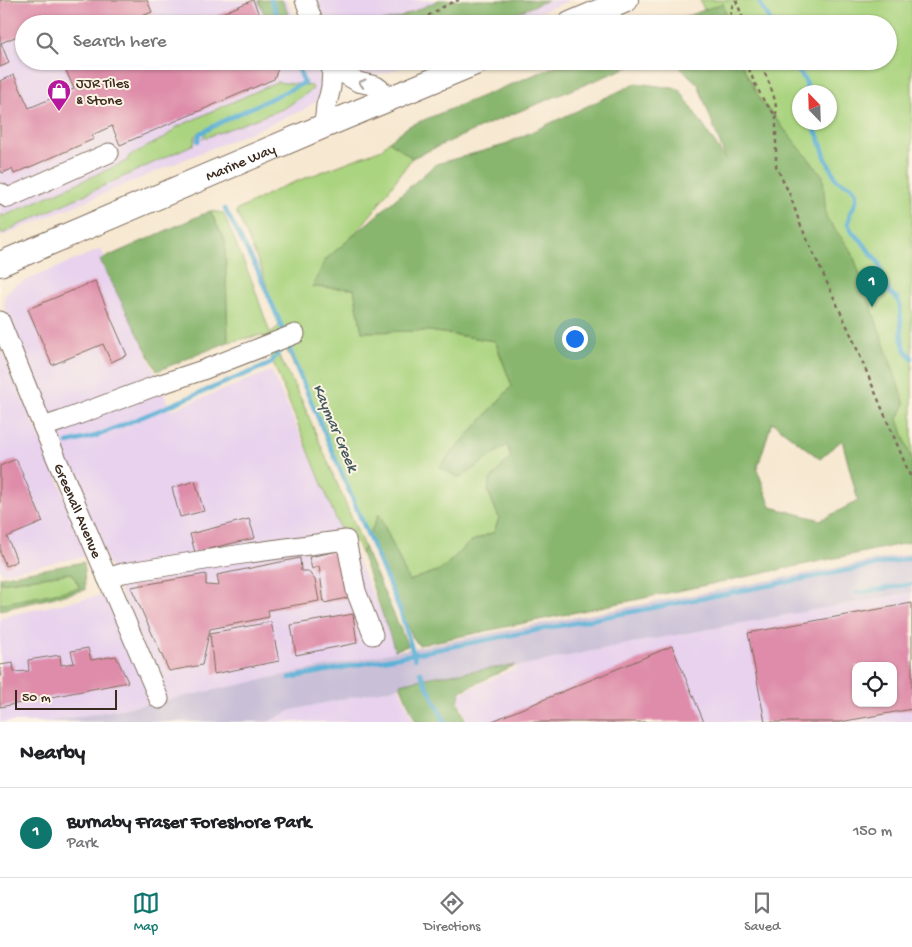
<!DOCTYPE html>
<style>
:root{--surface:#fff;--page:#f6f6f6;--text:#202124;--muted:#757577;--line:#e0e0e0;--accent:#0f766e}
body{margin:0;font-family:"Gochi Hand",sans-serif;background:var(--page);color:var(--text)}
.controls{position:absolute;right:15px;bottom:15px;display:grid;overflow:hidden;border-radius:10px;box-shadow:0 1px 4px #0004}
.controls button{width:45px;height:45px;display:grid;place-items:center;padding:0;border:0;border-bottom:1px solid var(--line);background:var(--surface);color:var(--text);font:25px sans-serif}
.compass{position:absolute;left:792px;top:85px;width:45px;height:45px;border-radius:50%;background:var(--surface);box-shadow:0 1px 4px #0004;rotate:337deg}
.scale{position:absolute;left:15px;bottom:12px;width:102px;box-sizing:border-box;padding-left:5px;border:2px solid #3b2a1e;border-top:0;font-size:14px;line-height:18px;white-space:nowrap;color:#3b2a1e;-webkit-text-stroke:4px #fcf5e5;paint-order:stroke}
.you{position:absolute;left:574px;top:338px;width:18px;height:18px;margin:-12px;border:4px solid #fff;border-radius:50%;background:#1a73e8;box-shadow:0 0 0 8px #1a73e833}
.badge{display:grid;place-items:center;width:32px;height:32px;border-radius:50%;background:var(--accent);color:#fff;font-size:16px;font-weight:700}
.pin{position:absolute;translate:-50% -41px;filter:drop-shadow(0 1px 2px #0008)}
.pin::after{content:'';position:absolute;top:26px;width:18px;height:15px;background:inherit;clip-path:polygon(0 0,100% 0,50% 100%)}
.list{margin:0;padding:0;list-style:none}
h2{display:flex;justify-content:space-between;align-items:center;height:65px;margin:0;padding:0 20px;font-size:21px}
h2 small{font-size:16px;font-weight:400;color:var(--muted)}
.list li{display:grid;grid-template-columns:32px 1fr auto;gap:15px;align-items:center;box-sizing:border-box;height:90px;padding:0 20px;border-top:1px solid var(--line)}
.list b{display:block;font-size:19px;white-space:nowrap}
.list p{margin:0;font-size:16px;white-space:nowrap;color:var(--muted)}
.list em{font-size:16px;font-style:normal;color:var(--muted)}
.icon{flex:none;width:28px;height:28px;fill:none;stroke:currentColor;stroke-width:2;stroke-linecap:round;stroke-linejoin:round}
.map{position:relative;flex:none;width:912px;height:722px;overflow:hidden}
.search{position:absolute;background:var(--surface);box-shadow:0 1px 4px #0004;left:15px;right:15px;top:15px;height:55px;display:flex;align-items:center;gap:12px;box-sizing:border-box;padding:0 18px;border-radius:28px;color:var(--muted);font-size:19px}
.sheet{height:155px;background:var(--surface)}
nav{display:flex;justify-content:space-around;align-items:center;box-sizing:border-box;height:70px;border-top:1px solid var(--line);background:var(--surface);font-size:14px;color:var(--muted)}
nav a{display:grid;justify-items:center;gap:2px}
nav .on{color:var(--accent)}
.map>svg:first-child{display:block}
</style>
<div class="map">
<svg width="912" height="722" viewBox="0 0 912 722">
<rect width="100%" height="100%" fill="#fcf5e5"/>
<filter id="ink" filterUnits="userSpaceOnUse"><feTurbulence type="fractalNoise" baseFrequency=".02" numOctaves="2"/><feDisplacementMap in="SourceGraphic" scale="10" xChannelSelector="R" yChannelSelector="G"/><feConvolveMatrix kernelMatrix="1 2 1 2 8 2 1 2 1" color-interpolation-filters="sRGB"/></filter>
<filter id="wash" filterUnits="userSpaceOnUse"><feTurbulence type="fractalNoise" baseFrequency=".0096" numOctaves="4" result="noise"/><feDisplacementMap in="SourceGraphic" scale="20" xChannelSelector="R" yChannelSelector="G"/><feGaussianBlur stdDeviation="1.12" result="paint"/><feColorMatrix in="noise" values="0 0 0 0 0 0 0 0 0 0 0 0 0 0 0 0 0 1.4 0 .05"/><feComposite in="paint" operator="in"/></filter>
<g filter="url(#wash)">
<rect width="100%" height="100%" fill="#f7e8d1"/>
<g fill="#e8d2ee" fill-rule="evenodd">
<polygon points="0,0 287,0 298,24 24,24 24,61 313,61 323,84 319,97 315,102 303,110 0,237"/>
<polygon points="317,0 570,0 511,24 327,24"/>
<polygon points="343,61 417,61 387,73 369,76 365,76 344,64"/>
<polygon points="101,249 171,410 271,371 341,523 398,651 165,701 8,319 4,307 4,301 6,293 15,285"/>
<polygon points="0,347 3,353 91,555 2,573 0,568"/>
<path d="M 912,592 L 912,722 L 468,722 L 457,695 L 520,666 L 622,645 ZM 856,666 L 893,666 L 893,703 L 856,703 Z"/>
<polygon points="107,594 153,703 49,722 0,722 0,617"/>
<polygon points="399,687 414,722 268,722 292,710"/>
</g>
<polygon fill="#c9bfd7" points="912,553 912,592 622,645 520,666 399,687 292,710 268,722 49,722 153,703 398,651"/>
<g fill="#abd480" stroke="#737f4f" fill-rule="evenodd">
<path d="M 700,0 L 912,0 L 912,492 L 726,61 L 888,61 L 888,24 L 710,24 ZM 800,92 L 830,92 L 830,122 L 800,122 Z"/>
<polygon points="277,82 312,86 313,89 285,108 202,139 206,133 200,131 195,136 194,144 21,224 4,233 0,233 0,214 4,216 127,161 129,156 164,138 177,127"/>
<polygon points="389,141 412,158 373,212 353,236 325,260 313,287 354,289 362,332 429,331 495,341 512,386 439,467 460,478 507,445 511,457 490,480 488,491 499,518 494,532 470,542 442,569 409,581 379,514 369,535 285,346 277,352 302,401 364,547 361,553 350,528 340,529 262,335 228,342 225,241 210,211 223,213 253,284 270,333 279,326 261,268 236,211 282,187 382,149"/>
<polygon points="72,573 80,589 0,604 0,583"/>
</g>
<g fill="#88b66e" stroke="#627046" fill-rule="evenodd">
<polygon points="258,0 282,0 293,24 269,24"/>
<polygon points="439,0 548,0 490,24 371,24 401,17"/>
<polygon points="723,3 728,24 666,24"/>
<polygon points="568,61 643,61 493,122 412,158 389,141 409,126"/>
<path d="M 673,61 L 740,61 L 761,101 L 823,176 L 826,217 L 852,252 L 905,404 L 898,419 L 912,461 L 912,542 L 419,645 L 413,638 L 369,535 L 379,514 L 409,581 L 442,569 L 470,542 L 494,532 L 499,518 L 488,491 L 490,480 L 511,457 L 507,445 L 460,478 L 439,467 L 512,386 L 495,341 L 429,331 L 362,332 L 354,289 L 312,287 L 325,260 L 436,164 L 501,146 L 637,83 L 679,89 L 726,160 L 698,84 ZM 772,422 L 820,459 L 842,440 L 858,501 L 821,520 L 771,507 L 757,469 Z"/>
<polygon points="210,211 225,241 228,342 157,371 100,260"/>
<polygon points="364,547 408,646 395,650 361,553"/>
<polygon points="84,562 85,590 0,610 0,604 80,588 72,573 0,583 0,577"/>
<polygon points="515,665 461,691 458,701 466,722 416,722 400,684 431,677"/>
</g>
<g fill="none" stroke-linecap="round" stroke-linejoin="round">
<g stroke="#5bb0d7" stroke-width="4.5">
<polyline points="271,0 281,24"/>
<polyline points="758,0 772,24"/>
<polyline points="790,61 791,65 801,74 807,84 805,92"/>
<polyline points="811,122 819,138 826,159 837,180 852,187 856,193 856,202 850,213 848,224 852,232 861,240 869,251 879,263 885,284 890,293 897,298 900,306 902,340 905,349 912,358"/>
<polyline points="198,141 199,134 227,119 304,83 296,61"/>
<polyline points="225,209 258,271 284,332"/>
<polyline points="287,342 298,371 400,610 415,659"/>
<polyline points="68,443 96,436 270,364 284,345"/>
<polyline points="857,593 912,584"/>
<polyline points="420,672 445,722"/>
<polyline points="289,678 912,558"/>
</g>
</g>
<g id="blocks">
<g fill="#de8ca9" fill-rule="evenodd">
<polygon points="0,0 147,0 152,12 133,20 135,24 24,24 24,33 1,43 9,63 0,67"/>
<polygon points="253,0 263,24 197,24"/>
<polygon points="62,61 279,61 280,63 274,79 120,145 112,126 92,135 94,139 14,174 12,169 2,173 0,168 0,81 14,75 29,108 74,89"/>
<polygon points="95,281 127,355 111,362 103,344 52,365 28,309"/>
<polygon points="16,459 43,522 7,537 17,561 6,566 0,552 0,466"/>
<polygon points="195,481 204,511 180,517 172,488"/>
<polygon points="249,519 255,538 195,552 190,534"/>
<polygon points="343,550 351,597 324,603 319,566 312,569 309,557"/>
<polygon points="300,558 301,571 308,571 315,580 319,601 268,610 269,617 210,629 202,665 169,671 131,587 206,574 206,585 219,586 217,575"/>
<path d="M 912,603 L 912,709 L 840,722 L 765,722 L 748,633 ZM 856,666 L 893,666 L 893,703 L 856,703 Z"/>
<polygon points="353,614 357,643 296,655 291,625"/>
<polygon points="271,622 279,661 214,674 210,633"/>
<polygon points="672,646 704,722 490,722"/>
<polygon points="88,648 91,660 116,656 128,682 0,707 0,676 2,676 0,665 13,663 14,672 29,671 28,660 60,655 61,665 74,663 71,651"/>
</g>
</g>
</g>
<g filter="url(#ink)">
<use href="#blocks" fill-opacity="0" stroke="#7d6c5d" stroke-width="1"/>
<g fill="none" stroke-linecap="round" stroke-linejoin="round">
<g stroke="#7d6c5d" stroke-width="21">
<g id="minor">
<polyline points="305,0 314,24"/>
<polyline points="332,67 358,82 376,86 392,98"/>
<polyline points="324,126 326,105 329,96 331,87 332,67 330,61"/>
<polyline points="0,193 8,198 109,153"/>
<path id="s1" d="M 0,321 L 43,427 L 159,699"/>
<polyline points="43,427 61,421 158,385 203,370 295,334"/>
<polyline points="107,578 123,573 249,553 346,540 356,591 373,635"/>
</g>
</g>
<g stroke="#7d6c5d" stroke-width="26">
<g id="major">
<polyline points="570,24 626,0"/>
<path id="s2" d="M 0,264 L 324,126 L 480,61"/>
</g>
</g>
<g stroke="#7d6c5d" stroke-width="2.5" stroke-dasharray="4 4" stroke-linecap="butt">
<polyline points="736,0 745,24"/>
<polyline points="414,24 448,4 459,0"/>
<path d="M 732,24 C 730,16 730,7 736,0"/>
<path d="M 746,61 L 754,82 L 764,101 L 776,116 C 778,98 766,78 760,61"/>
<polyline points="776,116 776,166 790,195 800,224 852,337 912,480"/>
</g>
<use href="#minor" stroke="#fff" stroke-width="19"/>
<use href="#major" stroke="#fff" stroke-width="24"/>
</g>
<defs><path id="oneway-chevron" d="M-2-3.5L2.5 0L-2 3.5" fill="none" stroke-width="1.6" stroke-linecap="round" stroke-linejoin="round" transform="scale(1.25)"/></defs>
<use stroke="#a79f9a" href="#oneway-chevron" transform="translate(362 83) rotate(-164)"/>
</g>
<defs>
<g id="shop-pin" transform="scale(1.25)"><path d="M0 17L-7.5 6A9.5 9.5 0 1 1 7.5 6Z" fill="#b5179e" stroke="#fcf5e5"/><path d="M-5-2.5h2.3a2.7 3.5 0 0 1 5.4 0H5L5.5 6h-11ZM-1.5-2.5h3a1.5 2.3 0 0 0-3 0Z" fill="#fff"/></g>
</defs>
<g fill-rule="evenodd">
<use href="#shop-pin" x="59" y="91"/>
</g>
<g text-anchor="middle" stroke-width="4" stroke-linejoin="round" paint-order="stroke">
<g font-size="15" fill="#3b2a1e" stroke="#fcf5e5" text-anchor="start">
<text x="76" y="87">JJR Tiles<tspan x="76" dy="17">&amp; Stone</tspan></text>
</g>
<g font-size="15" fill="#3b2a1e" stroke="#fcf5e5">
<text dy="5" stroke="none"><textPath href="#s2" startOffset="261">Marine Way</textPath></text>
<text dy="5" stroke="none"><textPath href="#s1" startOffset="205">Greenall Avenue</textPath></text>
</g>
<g font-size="16" font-style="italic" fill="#46595f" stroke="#fcf5e5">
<text transform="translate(337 427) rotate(67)" y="6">Kaymar Creek</text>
</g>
</g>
</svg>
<div class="controls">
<button><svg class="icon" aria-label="locate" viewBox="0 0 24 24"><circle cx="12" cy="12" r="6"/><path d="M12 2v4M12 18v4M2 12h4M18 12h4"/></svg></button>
</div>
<svg class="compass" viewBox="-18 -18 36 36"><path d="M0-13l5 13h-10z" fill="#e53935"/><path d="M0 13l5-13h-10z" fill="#757577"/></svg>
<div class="scale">50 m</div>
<div class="you"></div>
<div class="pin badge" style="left:872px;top:307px">1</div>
<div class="search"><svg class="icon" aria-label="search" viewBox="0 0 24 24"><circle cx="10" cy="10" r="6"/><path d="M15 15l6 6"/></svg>Search here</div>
</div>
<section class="sheet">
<h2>Nearby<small></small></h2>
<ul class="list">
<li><span class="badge">1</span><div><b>Burnaby Fraser Foreshore Park</b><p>Park</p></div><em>150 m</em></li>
</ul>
</section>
<nav>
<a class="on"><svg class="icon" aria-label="map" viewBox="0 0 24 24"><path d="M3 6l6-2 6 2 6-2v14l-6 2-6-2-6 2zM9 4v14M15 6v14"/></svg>Map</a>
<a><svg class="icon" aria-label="directions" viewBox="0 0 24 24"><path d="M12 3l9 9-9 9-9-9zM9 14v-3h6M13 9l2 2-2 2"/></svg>Directions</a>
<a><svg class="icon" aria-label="saved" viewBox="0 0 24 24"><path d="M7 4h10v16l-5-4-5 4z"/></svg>Saved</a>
</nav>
